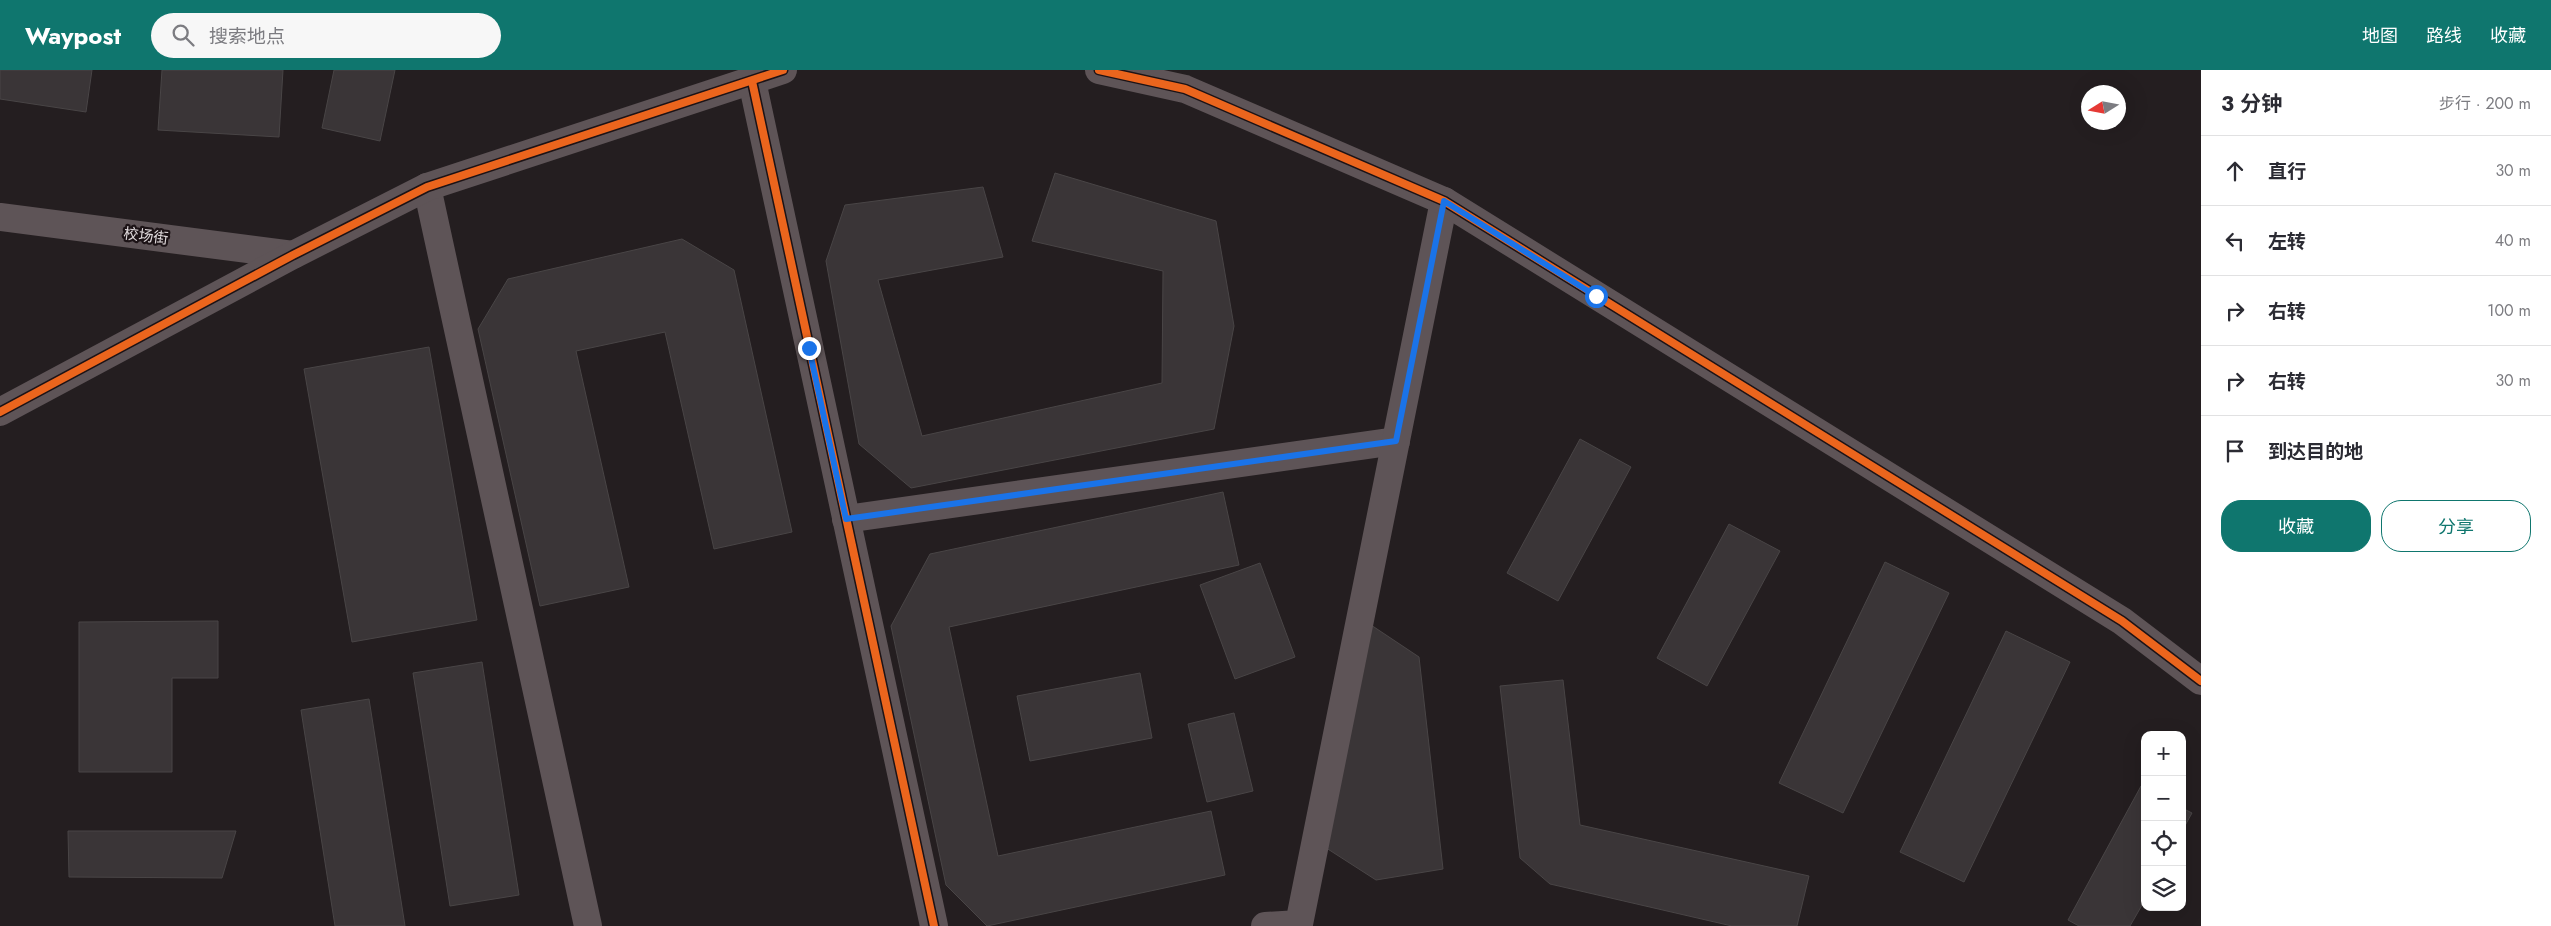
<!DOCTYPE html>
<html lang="zh">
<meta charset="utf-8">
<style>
:root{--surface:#fff;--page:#f7f7f7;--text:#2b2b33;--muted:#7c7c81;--line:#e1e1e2;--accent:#0f766e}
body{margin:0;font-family:Jost,"Noto Sans SC",sans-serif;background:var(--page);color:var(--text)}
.controls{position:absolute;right:15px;bottom:15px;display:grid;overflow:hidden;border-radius:10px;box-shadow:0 5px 20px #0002}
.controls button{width:45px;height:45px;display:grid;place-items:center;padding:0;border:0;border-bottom:1px solid var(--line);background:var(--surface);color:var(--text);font:25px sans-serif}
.compass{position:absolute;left:2081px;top:15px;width:45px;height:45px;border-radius:50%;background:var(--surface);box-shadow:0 5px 20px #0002;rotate:259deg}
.stop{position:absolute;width:15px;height:15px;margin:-11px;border:4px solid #1a73e8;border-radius:50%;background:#fff}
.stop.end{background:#1a73e8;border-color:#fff;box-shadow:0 1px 5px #0008}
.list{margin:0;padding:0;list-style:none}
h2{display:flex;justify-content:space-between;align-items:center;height:65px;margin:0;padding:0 20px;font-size:21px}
h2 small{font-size:16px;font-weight:400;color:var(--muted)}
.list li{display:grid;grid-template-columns:32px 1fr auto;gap:15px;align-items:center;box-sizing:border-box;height:70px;padding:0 20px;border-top:1px solid var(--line)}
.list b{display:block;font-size:19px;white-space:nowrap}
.list em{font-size:16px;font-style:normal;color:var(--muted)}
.actions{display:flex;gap:10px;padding:15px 20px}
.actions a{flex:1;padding:11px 0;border:1px solid var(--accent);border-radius:20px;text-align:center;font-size:18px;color:var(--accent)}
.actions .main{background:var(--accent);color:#fff}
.icon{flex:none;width:28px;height:28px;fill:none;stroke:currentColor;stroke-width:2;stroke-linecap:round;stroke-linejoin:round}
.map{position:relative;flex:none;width:2201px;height:856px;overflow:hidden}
header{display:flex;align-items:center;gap:30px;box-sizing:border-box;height:70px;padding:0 25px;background:var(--accent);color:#fff}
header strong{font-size:24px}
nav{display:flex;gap:28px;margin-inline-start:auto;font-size:18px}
.search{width:350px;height:45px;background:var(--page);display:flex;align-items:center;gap:12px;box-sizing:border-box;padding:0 18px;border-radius:28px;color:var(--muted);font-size:19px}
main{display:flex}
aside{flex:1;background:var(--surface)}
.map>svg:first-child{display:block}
</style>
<header>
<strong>Waypost</strong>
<div class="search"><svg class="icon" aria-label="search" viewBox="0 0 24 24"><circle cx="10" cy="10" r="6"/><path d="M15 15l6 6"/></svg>搜索地点</div>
<nav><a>地图</a><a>路线</a><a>收藏</a></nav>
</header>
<main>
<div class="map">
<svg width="2201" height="856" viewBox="0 0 2201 856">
<rect width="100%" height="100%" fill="#241e20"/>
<g fill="#3a3537" stroke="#494546">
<polygon points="0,0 92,0 86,42 0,29"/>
<polygon points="162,0 283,0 279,67 158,60"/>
<polygon points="334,0 395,0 380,71 322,58"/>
<polygon points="1055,103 1216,151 1234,256 1214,359 911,418 859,374 826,191 845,135 983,117 1003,187 878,210 922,366 1162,313 1163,201 1032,171"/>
<polygon points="682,169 734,200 792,462 714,479 665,262 576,281 629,517 540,536 478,259 508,209"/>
<polygon points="429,277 477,550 352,572 304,299"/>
<polygon points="1580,369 1631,397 1558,531 1507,503"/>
<polygon points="1223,422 1239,495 949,557 998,786 1211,741 1225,805 987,856 946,815 891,556 930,484"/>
<polygon points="1729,454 1780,481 1707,616 1657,588"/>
<polygon points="1885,492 1949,523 1843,743 1779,713"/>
<polygon points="1260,493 1295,587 1235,609 1200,515"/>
<polygon points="218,551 218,608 172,608 172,702 79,702 79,552"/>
<polygon points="1368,553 1419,587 1443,799 1376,810 1320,774"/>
<polygon points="2006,561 2070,592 1964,812 1900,782"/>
<polygon points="482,592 519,825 450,836 413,603"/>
<polygon points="1140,603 1152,668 1030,691 1017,626"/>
<polygon points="1563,610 1580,755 1809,806 1797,856 1732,856 1550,814 1520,788 1500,616"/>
<polygon points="369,629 405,856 335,856 301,640"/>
<polygon points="1234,643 1253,721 1207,732 1188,654"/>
<polygon points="2141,716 2145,718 2145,830 2130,856 2079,856 2068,850"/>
<polygon points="2182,738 2192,743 2182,761"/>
<polygon points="68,761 236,761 222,808 69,807"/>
</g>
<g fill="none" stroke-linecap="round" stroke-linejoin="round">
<g stroke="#5e5457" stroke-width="28">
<polyline points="752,11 934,856"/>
<polyline points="427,117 588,856"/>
<polyline points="846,449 1396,371"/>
<polyline points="1265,856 1299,854 1444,131"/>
</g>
<g stroke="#5e5457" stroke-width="28">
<polyline points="1099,0 1185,19 1444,131 2122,551 2201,611"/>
<polyline points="0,147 293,185"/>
<polyline points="0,342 293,185 427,117 783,0"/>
</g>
<g stroke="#1c1316" stroke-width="11">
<g id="cycleway">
<polyline points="1099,0 1185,19 1444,131 2122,551 2201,611"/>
<polyline points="752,11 934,856"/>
<polyline points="0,342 293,185 427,117 783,0"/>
</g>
</g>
<use href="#cycleway" stroke="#eb651d" stroke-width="8"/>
</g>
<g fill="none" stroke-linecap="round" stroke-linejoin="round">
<polyline stroke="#1a73e8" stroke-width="6" points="809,278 846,449 1396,371 1444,131 1596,226"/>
</g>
<g text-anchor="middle" stroke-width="4.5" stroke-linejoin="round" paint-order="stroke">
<g font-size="15" fill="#e0dadc" stroke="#1c1316">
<text transform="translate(146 166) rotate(7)" y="5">校场街</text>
</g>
</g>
</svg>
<div class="controls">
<button>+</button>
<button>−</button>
<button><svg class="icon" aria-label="locate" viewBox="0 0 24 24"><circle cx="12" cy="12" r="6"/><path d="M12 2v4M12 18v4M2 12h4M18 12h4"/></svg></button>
<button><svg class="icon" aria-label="layers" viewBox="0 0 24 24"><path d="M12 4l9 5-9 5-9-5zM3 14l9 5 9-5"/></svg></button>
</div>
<svg class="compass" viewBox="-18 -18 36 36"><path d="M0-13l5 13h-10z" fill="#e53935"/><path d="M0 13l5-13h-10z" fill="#7c7c81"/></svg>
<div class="stop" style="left:1596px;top:226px"></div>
<div class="stop end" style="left:809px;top:278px"></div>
</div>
<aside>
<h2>3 分钟<small>步行 · 200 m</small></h2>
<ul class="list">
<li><svg class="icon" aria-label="ahead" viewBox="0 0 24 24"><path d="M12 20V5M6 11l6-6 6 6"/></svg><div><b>直行</b></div><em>30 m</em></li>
<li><svg class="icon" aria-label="left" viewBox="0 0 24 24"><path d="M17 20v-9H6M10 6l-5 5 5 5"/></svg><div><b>左转</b></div><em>40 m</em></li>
<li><svg class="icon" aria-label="right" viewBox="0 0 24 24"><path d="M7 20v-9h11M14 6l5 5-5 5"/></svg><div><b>右转</b></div><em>100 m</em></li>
<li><svg class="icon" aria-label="right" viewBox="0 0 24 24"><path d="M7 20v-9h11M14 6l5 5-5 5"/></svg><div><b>右转</b></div><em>30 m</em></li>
<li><svg class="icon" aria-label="arrive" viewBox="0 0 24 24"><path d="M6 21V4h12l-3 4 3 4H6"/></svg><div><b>到达目的地</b></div></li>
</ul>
<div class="actions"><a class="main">收藏</a><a>分享</a></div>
</aside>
</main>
